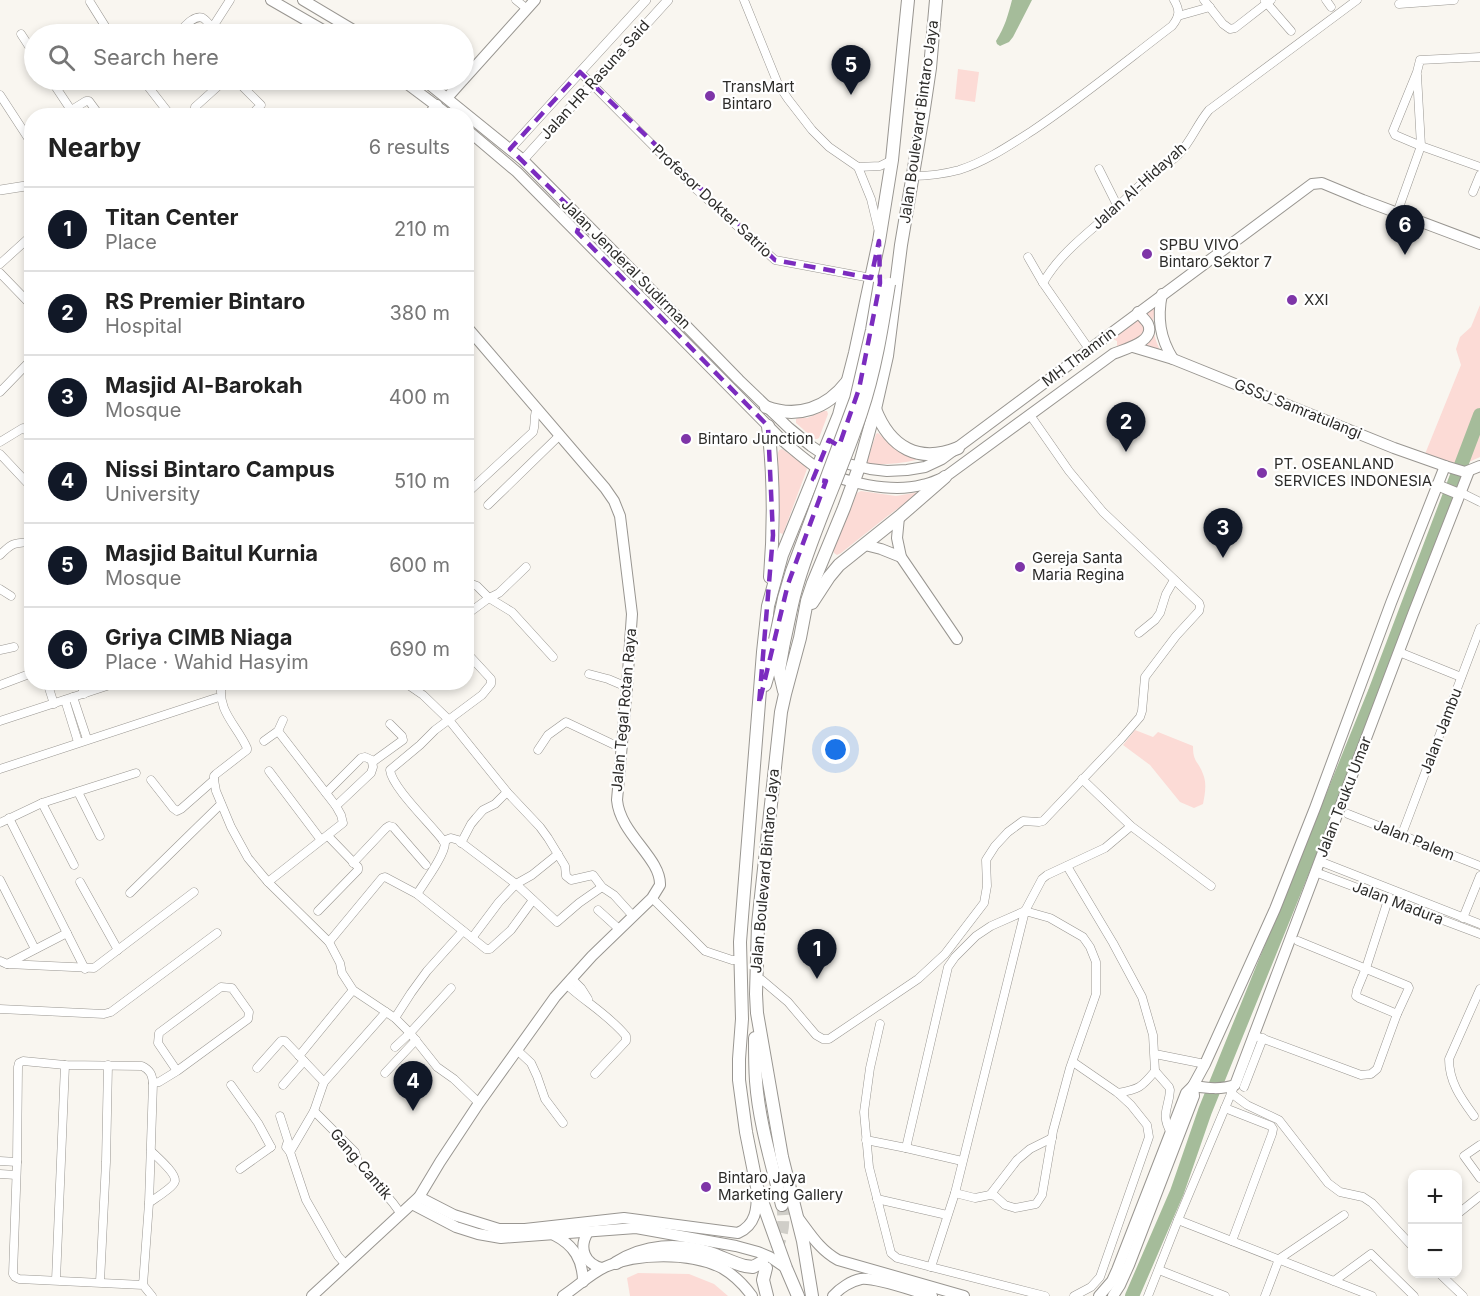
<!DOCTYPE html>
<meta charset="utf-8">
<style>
:root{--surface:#fff;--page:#f2f2f2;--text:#222;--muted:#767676;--line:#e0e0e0;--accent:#111827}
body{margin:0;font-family:Inter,sans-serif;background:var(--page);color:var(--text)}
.controls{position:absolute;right:18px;bottom:18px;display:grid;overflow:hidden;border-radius:12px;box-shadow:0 3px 9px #0003}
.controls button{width:54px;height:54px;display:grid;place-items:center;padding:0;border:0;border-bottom:2px solid var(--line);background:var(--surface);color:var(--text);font:30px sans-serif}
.you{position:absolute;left:836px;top:750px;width:21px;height:21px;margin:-15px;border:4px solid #fff;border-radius:50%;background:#1a73e8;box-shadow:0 0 0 9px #1a73e833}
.badge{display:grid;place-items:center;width:39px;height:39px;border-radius:50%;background:var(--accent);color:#fff;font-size:20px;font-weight:700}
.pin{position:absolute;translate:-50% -50px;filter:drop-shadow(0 2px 3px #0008)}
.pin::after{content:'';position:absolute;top:32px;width:21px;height:18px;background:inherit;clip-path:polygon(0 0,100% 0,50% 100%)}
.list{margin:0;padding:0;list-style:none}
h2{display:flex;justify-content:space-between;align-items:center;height:78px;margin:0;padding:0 24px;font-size:26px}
h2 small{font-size:20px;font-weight:400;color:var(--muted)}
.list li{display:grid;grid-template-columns:39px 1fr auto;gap:18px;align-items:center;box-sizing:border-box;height:84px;padding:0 24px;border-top:2px solid var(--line)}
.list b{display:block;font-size:22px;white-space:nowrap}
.list p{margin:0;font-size:20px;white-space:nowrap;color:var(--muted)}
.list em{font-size:20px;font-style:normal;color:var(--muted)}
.icon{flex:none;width:33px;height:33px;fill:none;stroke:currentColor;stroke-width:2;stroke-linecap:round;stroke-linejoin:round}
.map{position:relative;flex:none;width:1480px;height:1296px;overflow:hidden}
.search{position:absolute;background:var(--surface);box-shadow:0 3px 9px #0003;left:24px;top:24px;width:450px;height:66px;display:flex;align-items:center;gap:15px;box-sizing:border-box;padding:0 21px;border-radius:33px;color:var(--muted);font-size:22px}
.panel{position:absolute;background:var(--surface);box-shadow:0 3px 9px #0003;left:24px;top:108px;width:450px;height:582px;border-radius:24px}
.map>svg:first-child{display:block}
</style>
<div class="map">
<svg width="1480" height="1296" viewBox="0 0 1480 1296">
<rect width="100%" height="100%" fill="#f9f6f0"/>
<g fill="#fcdbd6">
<polygon points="958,69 979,72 975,102 955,99"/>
<path d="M 1156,302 C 1152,324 1151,331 1161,352 L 1117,348 L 1117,341 L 1109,337 Z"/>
<polygon points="1480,305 1480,457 1460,466 1425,454 1461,365 1456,349 1460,337 1471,327"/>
<polygon points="824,411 827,411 828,414 819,438 817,439 814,439 796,423 796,419 800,417 807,418"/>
<path d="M 878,433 L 894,448 L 904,454 L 915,458 L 916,460 C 899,464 883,465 866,464 L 876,434 Z"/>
<polygon points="782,449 806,465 807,469 783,534 780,533 778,453 779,450"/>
<polygon points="861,491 896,496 920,492 885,518 841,553 837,555 834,553 833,550 857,493"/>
<path d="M 1135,730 L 1153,737 L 1158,732 L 1193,746 C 1193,763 1198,760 1203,774 C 1207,783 1205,794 1203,804 L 1194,808 L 1180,802 L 1150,765 L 1123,745 Z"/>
<polygon points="638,1273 689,1274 714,1284 728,1296 630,1296 627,1278"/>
</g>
<path fill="#a5bc9a" d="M 1012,0 L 1032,0 L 1013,37 L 1009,42 L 1000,46 L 997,44 L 996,41 C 1005,27 1008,15 1012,0 Z"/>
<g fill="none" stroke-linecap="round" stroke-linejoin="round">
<polyline stroke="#a5bc9a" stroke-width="14" points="1132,1296 1177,1192 1205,1111 1375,692 1480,415"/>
<path stroke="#d0cec8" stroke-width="12" stroke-dasharray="12 6" stroke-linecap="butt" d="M 776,1250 C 783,1236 785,1220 782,1205"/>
<g stroke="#999691" stroke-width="9">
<g id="minor">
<polyline points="516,0 527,9"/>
<polyline points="744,0 778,84 788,99 812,130 829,147 858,167 880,166 892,160"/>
<polyline points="1204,0 1223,24 1230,29 1235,28 1271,0"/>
<polyline points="1326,0 1331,7"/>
<polyline points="1265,1 1291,31"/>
<polyline points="90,2 110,34"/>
<polyline points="1399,4 1454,0"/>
<polyline points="1178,16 1210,7"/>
<polyline points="21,34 34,54"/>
<path d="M 177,34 C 183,29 193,14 203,18 C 204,18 209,24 210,25 L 214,25 L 230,0"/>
<polyline points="1480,57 1420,60 1417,72 1393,131 1395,135 1421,146 1480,167"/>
<polyline points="580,72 697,190 775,260 871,278"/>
<polyline points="51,80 71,110"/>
<polyline points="143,80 171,116"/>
<polyline points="236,80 261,105 250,116"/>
<polyline points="0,95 32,144"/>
<polyline points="62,116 86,101 89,101 100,116"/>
<polyline points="199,116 195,111 195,107 225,80"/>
<polyline points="858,167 871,199 878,228"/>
<polyline points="1099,169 1118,207"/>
<path d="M 913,176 C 929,176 944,174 959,170 C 985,162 1010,145 1032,131 C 1081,98 1126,61 1172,26 C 1180,16 1180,10 1174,0"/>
<polyline points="1473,192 1480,175"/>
<polyline points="1397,213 1421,146 1417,75"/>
<polyline points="1028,257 1043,283"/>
<polyline points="0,264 32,235"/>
<polyline points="0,273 32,306"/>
<path d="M 1089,349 L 1043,283 C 1058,256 1084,236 1107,216 C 1118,207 1127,197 1138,187 C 1150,176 1165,167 1178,155 C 1191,142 1197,124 1209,110 L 1357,0"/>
<polyline points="0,392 32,359"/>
<polyline points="0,442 23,428 32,435"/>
<polyline points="0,454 32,488"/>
<polyline points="1460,492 1480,502"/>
<path d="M 466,494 L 533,432 C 536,424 533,416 537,408"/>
<polyline points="488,505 560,435"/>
<path d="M 0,555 C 13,542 14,543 32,542"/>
<polyline points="466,582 477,586 489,598 512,612 553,657"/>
<polyline points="0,589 11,596"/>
<polyline points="466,615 489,598 499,593 526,567"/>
<polyline points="1139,633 1155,620 1160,613 1166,594 1174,580"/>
<polyline points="0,650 14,647"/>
<polyline points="1399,652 1461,677"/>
<polyline points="589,674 608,679 627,687"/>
<polyline points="47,682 54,704"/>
<polyline points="81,682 84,694"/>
<path d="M 222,682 C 216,711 237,725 247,748 L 247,750 L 216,774 L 214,776 L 214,780 L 216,791 L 231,827 L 248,858 L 268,882 L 329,942 L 340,963 L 342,973 L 353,990 L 395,1018 L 410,1033 L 437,1067 L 454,1079 L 479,1103"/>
<polyline points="404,682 423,695 449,720 507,792 540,827 548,838 565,866 566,876 571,880 593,875 602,887 614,895 633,916"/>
<polyline points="0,685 32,673"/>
<polyline points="73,697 87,739"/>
<polyline points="65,700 78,742"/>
<polyline points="0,721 119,682"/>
<polyline points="264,741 278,731 283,720"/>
<polyline points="538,750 548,735 566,722 621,748"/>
<polyline points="0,769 216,698"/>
<polyline points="269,771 321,840"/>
<polyline points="1082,779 1131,826 1211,886"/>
<polyline points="151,780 173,808 177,811 181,809 214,780"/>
<polyline points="78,792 100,836"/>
<polyline points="326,793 361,758 365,757 374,761 403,740 402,736 390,724"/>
<polyline points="42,803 74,865"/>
<polyline points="336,806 371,773 373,767 372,762"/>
<polyline points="1348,814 1480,866"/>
<polyline points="9,818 85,969"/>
<polyline points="0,823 42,803 136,773"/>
<polyline points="1402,834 1480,628"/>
<polyline points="443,841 451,838 458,840 516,884 557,922 579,903 602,887"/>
<polyline points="461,843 471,824 476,818 483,810 495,804 507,792"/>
<polyline points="1319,861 1480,924"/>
<polyline points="353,863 386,828 389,826 393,827 426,865"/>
<path d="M 1067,866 L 1113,943 L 1142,997 L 1153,1035 L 1155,1071 C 1141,1088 1139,1089 1118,1093"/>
<polyline points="1315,872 1480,934"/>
<polyline points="0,880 35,949"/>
<polyline points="80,882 118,950"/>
<polyline points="268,882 343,823 341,815 336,806 278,731"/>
<polyline points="130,893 221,804"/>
<path d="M 417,894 C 424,883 445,855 445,843 C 433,826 392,788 390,770 L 420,745 L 435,730 L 482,695 L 491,684 L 491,679 L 466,652"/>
<polyline points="1389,897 1366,968 1357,990 1356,996 1359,998 1397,1014"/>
<polyline points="652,898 705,951 732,960 739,960"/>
<polyline points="598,910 619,929"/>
<polyline points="318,911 358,870 358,867 328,836"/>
<polyline points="1463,918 1480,876"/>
<polyline points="472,938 499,902 516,884 532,875 558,854"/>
<polyline points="329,942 382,878 385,877 417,894 486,949 490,949 511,930 533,900"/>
<polyline points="0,961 7,964 67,933"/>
<polyline points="7,964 94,968 194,892"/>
<polyline points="571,978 581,988 588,999"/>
<polyline points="756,979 762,980 788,1002 816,1035 823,1039 829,1039 918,979 945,954 984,903 987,886 986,860 995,846 1008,832 1023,821 1039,822 1043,821 1121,739 1140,717 1142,711 1145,677 1176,636 1199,611 1200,606 1199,603 1103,512 1069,471 1030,415"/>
<path d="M 566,984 C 585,1002 609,1015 626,1036 L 626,1041 L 595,1074"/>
<polyline points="0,1009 104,1014 111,1012 217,933"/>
<polyline points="395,1018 411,993 427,971 463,931"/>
<polyline points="880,1024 870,1068 864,1112 869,1167 891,1253 897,1258 931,1267 1045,1296"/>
<polyline points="1253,1035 1361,1075 1371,1074 1377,1069 1397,1014 1409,988 1408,986 1298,941"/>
<polyline points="395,1047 410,1033 451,988"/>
<polyline points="517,1050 531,1063 537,1076 545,1099 563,1123"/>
<polyline points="1155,1054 1205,1064"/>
<polyline points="299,1056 353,990"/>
<polyline points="1073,1062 1118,1093 1131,1105 1147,1125 1149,1137 1100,1277 1091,1287 1074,1296"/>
<polyline points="257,1068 281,1041 285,1041 324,1082 314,1111 290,1152"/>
<path d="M 1155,1071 L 1169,1087 L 1170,1090 C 1169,1109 1160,1113 1171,1133"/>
<polyline points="385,1073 416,1040"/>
<polyline points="324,1082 386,1012"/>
<polyline points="153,1083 159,1082 177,1071 248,1019 249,1012 232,988 221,987 159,1033 158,1043 177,1071"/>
<polyline points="231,1085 258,1123 271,1147"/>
<polyline points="283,1085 304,1061"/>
<polyline points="1244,1087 1263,1038"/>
<polyline points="1231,1093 1247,1105 1279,1120 1328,1183 1340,1192 1363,1197 1372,1203 1412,1246"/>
<polyline points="1225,1108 1271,1126 1273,1129 1272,1134 1232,1241"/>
<polyline points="314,1111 355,1152 358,1162 393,1203 401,1214"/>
<polyline points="280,1116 288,1141 286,1147 290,1152 306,1200 338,1256 346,1265"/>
<path d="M 1474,1116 C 1461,1098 1449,1082 1449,1059 L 1480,989"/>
<polyline points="866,1140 906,1148 962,1161"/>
<polyline points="1480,1145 1464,1156 1480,1178"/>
<polyline points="906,1148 948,967 955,957 976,936 991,926 1025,911 1050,918 1083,937 1090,947 1096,962 1096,994 1070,1068 1053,1131 1042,1195 1036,1204 1015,1208 1005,1205 995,1196 990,1195 975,1198 955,1193"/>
<polyline points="0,1161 17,1162"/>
<polyline points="240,1169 271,1147"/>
<polyline points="0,1174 16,1175"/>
<polyline points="990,1195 1017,1160 1030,1149 1052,1138"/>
<polyline points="877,1199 947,1215"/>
<path d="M 149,1203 C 154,1199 174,1187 175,1181 C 176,1173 157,1157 151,1151"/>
<polyline points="1460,1212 1480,1196"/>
<polyline points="1178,1220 1233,1089"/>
<polyline points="931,1267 955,1193 1025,911 1042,879 1047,875 1105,848 1131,826"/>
<polyline points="1159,1270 1225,1296"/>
<polyline points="1440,1274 1463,1296"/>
<polyline points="56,1280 65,1065"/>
<polyline points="1334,1281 1371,1254 1414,1296"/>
<polyline points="100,1282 106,1162 108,1065"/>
<path d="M 143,1285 L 19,1279 L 15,1277 L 13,1274 L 17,1162 L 18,1067 L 19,1063 L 23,1061 L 65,1065 L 142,1066 C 150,1070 152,1074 153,1083 L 149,1203 L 143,1285 L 152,1296"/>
<polyline points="1148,1296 1178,1220 1372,1296"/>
<polyline points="1265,1296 1279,1259 1344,1215"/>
</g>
</g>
<g stroke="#999691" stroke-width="10">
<g id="tertiary">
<polyline points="510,149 646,0"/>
<polyline points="523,160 668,0"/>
<polyline points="0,190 32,185"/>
</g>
</g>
<g stroke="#999691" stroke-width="12">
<g id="secondary">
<polyline points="271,0 330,34"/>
<polyline points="303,0 360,34"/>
<polyline points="464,79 535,0"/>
<polyline points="402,80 450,116"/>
<polyline points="424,80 523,160 622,260 739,380 789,428 811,446 823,454 844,463 870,469 887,471 907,470 925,467 942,459 1312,184 1322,183 1363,200 1480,244"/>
<polyline points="447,98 463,80"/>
<polyline points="428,116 437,105"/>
<path d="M 466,129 L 517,172 L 783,441 C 794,450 805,460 817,468 C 843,483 892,493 922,485 C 930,484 937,480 945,477 L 1113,354 C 1124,349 1156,342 1148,324 C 1146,320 1141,316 1138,312"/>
<path d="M 1162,294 C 1157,318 1160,338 1173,359"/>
<polyline points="1133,347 1173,359 1394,448 1445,466 1465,472 1480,466"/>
<polyline points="1437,485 1459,494"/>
<polyline points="899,517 897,538 901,557 957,639"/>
<polyline points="865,545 881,549 901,557"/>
<path d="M 1193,1086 C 1207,1088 1221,1090 1235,1085 L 1413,614 L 1469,471"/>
<path d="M 419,1197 L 454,1215 L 499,1229 L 525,1229 L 624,1218 L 738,1233 C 756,1225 757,1209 757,1191"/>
<polyline points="412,1204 456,1227 478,1234 501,1238 636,1228 736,1246 758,1252 770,1257 786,1268"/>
<path d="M 799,1219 C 811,1235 820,1250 838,1260 L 964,1296"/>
<path d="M 588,1232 C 578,1248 585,1264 602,1268"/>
<path d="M 554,1235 C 574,1245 583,1260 583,1282"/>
<path d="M 312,1296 L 419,1197 L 440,1162 L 479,1103 L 555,997 L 592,956 L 652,898 L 660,885 C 661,858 620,834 617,800 L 627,687 L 632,614 L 620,516 L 614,501 L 605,488 L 466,326"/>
<path d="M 563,1296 C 577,1287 590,1274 605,1267 C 637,1253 690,1252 722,1268 C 734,1275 744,1285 752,1296"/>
<path d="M 833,1296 C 840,1288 851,1281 861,1279 C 876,1277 916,1292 932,1296"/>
<polyline points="1099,1296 1112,1281 1117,1270 1186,1093 1193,1086 1205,1064 1275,909 1315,808 1391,603 1445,466"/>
<polyline points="1113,1296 1120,1285 1129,1265 1194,1096 1193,1086"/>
</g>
</g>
<g stroke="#999691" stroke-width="14">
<g id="primary">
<path d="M 766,407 C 798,419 827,408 847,382"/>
<path d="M 875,409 C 890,448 919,464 958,448"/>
<path d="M 768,426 C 774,477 774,527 770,577"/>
<polyline points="812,603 829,577 839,565 899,517 945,477"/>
<polyline points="784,642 779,670 784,691"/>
<polyline points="765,685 770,668 775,640"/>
<path d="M 755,1038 C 755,1052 755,1067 756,1081 C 759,1123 772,1164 782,1205"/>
<path d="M 616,1263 C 645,1245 678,1243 710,1253 C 722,1257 733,1263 745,1266 L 753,1267 L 762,1262"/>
<polyline points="766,1268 763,1280 767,1296"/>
<polyline points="798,1296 786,1268 757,1187 746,1132 739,1080 739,1059 742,1019 740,942 763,652 768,606 782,555 839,415 855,353 879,241 892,160 908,0"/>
<polyline points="812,1296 803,1241 782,1157 757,1013 756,994 758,924 781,712 785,694 800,638 807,601 813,583 844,508 859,467 875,409 887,356 901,245 923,115 930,68 936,0"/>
</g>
</g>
<use href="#minor" stroke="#fff" stroke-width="8"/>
<use href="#tertiary" stroke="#fff" stroke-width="9"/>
<use href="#secondary" stroke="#fff" stroke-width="10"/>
<use href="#primary" stroke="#fff" stroke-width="12"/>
<g stroke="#999691" stroke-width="14" stroke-linecap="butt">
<g id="primary-bridge">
<polyline points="775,640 784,598 792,571 856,399 872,330 880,283"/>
<path d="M 784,642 C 788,625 791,606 796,589 C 813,529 841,473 861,413 C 875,372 882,328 889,284"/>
</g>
</g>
<use href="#primary-bridge" stroke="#fff" stroke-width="12"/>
</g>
<path fill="none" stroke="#7b2cbf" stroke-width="4.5" stroke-dasharray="12 8" stroke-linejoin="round" d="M 580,72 L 775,260 L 871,278 L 879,241 L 880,283 L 859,389 L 839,446 L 829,440 L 813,479 L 826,481 L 788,584 L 759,704 L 773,535 L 768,426 L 577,232 L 582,219 L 510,149 Z"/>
<g fill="#7e35a8" stroke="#fff" stroke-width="2">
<circle cx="710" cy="96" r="6"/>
<circle cx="1147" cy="254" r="6"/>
<circle cx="1292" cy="300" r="6"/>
<circle cx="686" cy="439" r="6"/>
<circle cx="1262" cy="473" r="6"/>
<circle cx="1020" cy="567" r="6"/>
<circle cx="706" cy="1187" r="6"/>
</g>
<g text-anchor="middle" stroke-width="4.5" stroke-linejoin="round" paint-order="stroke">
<g font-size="15" fill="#2d2c2a" stroke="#fff">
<text transform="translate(595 80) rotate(-48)" y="5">Jalan HR Rasuna Said</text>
<text transform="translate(919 122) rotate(-82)" y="5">Jalan Boulevard Bintaro Jaya</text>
<text transform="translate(1139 186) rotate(-42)" y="5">Jalan Al-Hidayah</text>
<text transform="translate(712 201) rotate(43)" y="5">Profesor Dokter Satrio</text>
<text transform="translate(626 264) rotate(45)" y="5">Jalan Jenderal Sudirman</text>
<text transform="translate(1079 357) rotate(-37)" y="5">MH Thamrin</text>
<text transform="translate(1298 409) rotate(22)" y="5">GSSJ Samratulangi</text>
<text transform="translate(624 710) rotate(-85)" y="5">Jalan Tegal Rotan Raya</text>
<text transform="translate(1441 731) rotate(-69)" y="5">Jalan Jambu</text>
<text transform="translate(1344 797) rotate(-69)" y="5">Jalan Teuku Umar</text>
<text transform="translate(1414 840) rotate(22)" y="5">Jalan Palem</text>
<text transform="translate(765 871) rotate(-85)" y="5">Jalan Boulevard Bintaro Jaya</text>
<text transform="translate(1398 903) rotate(21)" y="5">Jalan Madura</text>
<text transform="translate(361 1164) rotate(50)" y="5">Gang Cantik</text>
</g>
<g font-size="15" fill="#2d2c2a" stroke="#fff" text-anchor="start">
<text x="722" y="92">TransMart<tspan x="722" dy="17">Bintaro</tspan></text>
<text x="1159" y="250">SPBU VIVO<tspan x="1159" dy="17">Bintaro Sektor 7</tspan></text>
<text x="1304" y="305">XXI</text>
<text x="698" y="444">Bintaro Junction</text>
<text x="1274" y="469">PT. OSEANLAND<tspan x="1274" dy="17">SERVICES INDONESIA</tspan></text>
<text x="1032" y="563">Gereja Santa<tspan x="1032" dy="17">Maria Regina</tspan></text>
<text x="718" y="1183">Bintaro Jaya<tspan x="718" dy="17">Marketing Gallery</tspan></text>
</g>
</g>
</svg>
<div class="controls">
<button>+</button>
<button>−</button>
</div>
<div class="you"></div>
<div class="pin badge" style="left:817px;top:979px">1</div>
<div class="pin badge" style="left:1126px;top:452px">2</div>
<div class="pin badge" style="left:1223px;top:558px">3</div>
<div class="pin badge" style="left:413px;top:1111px">4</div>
<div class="pin badge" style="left:851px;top:95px">5</div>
<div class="pin badge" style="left:1405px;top:255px">6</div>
<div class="search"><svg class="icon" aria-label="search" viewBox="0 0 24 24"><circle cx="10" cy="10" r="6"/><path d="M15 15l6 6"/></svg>Search here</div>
<section class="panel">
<h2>Nearby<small>6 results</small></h2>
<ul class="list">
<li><span class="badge">1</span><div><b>Titan Center</b><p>Place</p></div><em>210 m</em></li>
<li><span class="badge">2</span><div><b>RS Premier Bintaro</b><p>Hospital</p></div><em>380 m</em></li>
<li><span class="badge">3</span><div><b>Masjid Al-Barokah</b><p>Mosque</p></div><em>400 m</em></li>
<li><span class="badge">4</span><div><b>Nissi Bintaro Campus</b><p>University</p></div><em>510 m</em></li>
<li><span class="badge">5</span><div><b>Masjid Baitul Kurnia</b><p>Mosque</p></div><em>600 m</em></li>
<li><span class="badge">6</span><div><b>Griya CIMB Niaga</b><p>Place · Wahid Hasyim</p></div><em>690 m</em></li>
</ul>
</section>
</div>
